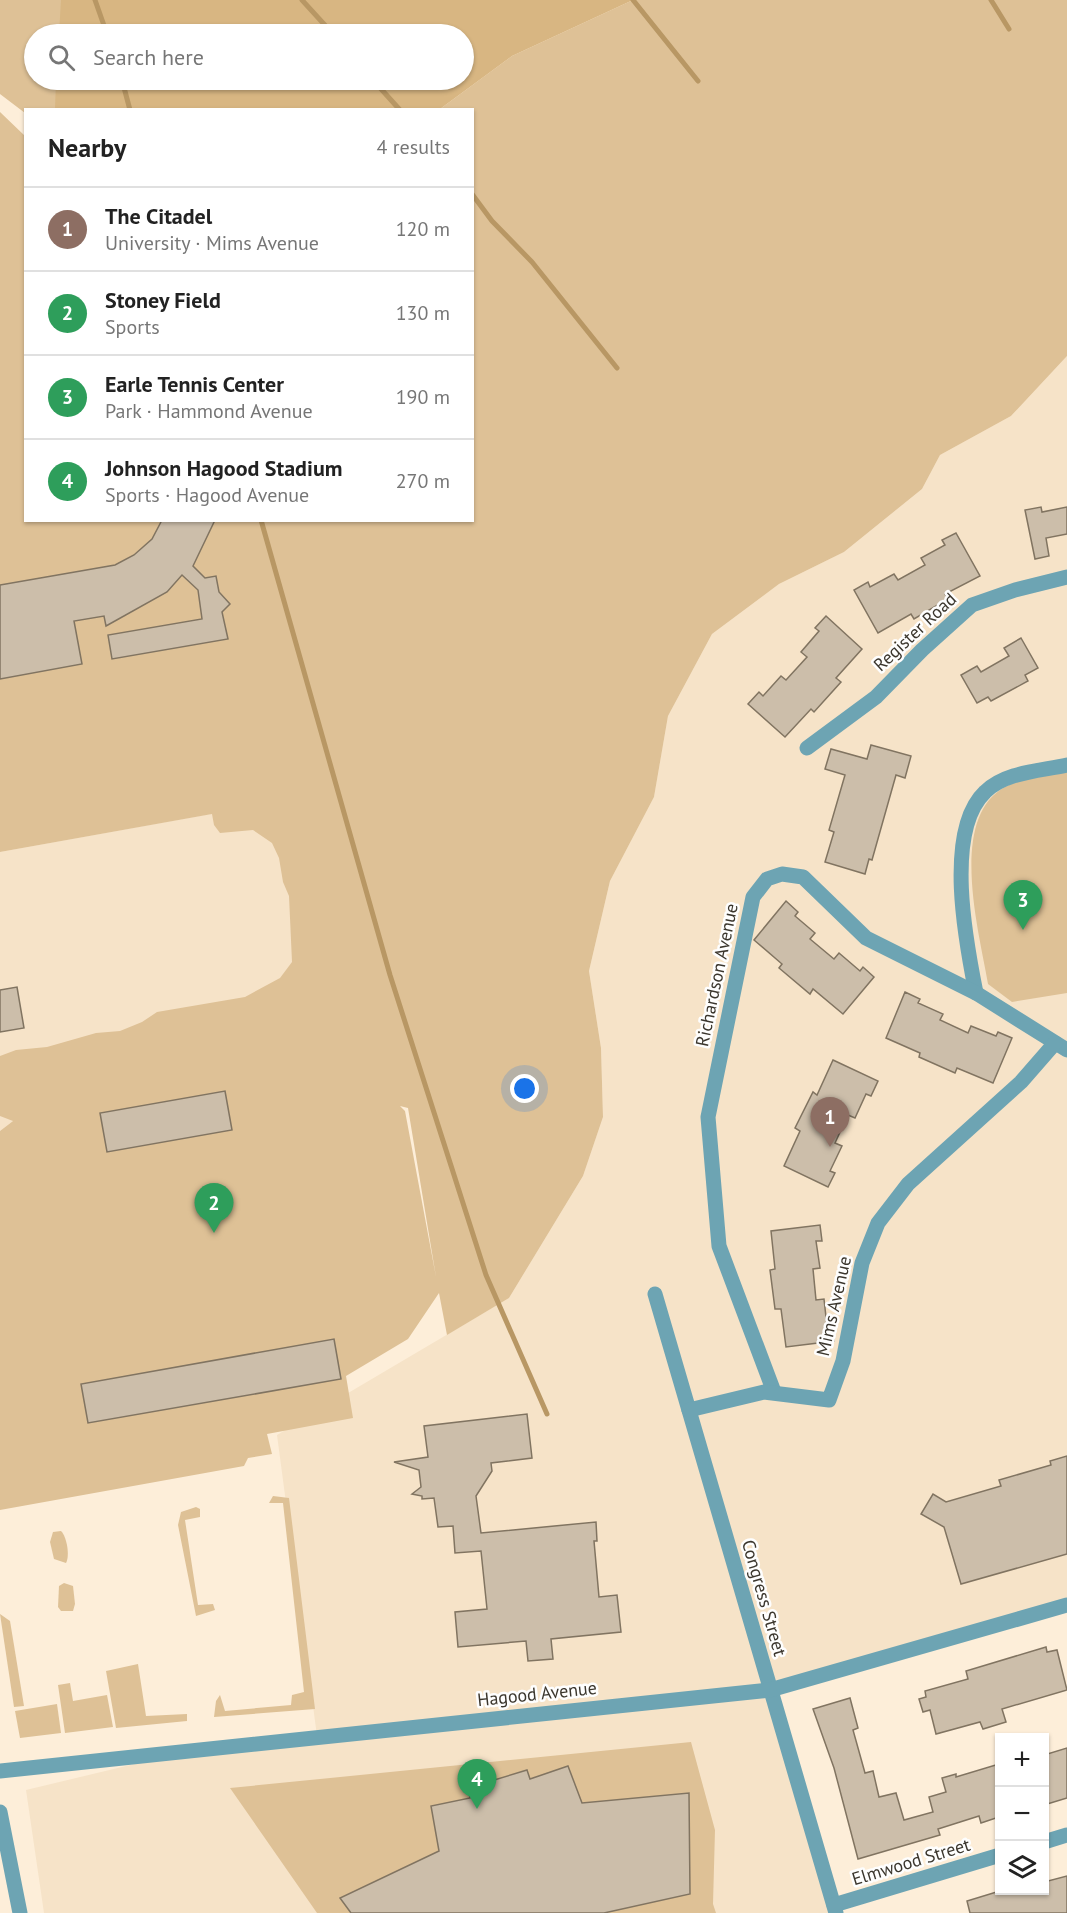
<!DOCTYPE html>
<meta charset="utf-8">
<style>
:root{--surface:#fff;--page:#f6f6f6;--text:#222;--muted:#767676;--line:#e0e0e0;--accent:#1a73e8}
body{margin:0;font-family:"PT Sans",sans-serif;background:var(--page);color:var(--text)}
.controls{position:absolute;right:18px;bottom:18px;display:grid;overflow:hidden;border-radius:0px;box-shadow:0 2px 4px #0004}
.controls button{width:54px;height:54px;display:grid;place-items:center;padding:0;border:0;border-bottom:2px solid var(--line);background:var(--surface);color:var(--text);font:30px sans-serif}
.you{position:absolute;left:525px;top:1089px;width:21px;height:21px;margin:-15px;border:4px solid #fff;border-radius:50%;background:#1a73e8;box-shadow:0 0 0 9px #1a73e833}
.badge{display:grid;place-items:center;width:39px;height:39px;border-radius:50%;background:var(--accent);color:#fff;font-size:20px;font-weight:700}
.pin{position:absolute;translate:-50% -50px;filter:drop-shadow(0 2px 3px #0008)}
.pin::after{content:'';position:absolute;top:32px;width:21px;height:18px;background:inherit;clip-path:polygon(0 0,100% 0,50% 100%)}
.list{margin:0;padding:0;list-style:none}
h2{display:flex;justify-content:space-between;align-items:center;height:78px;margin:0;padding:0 24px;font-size:26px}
h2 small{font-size:20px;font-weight:400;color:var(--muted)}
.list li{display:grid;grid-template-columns:39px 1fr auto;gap:18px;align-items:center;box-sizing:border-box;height:84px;padding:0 24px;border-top:2px solid var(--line)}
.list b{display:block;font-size:22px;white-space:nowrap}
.list p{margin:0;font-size:20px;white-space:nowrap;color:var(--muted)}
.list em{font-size:20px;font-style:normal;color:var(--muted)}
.icon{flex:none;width:33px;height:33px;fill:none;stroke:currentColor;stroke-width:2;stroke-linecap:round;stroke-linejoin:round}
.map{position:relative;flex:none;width:1067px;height:1913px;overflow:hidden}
.search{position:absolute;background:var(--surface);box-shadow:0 2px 4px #0004;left:24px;top:24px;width:450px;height:66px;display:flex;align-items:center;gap:15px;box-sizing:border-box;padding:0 21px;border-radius:33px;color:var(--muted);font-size:22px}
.panel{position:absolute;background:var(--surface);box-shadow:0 2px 4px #0004;left:24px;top:108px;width:450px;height:414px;border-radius:0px}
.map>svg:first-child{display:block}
</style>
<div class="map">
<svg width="1067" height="1913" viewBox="0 0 1067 1913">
<rect width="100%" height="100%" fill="#fdeed9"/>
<g fill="#f6e3c8">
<polygon points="1067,356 1067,1605 770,1690 836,1913 44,1913 26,1790 197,1749 317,1736 277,1435 509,1298 583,1176 603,1117 601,1048 589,971 610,881 654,797 668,716 712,634 779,584 844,552 922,489 940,455 1011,416"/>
<polygon points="294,799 338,1024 27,1110 0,1131 0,852"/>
</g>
<g fill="#dec196" fill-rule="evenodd">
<polygon points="0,0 83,0 119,34 34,34 34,80 117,80 122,109 26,110 25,113 0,94"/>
<path d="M 633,0 L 1067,0 L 1067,356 L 1011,416 L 940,455 L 922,489 L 844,552 L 779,584 L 712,634 L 668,716 L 654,797 L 610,881 L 589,971 L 601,1048 L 603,1117 L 583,1176 L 509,1298 L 447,1335 L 439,1293 L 408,1339 L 346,1376 L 353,1418 L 267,1434 L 272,1454 L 248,1458 L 244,1466 L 0,1510 L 0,1131 L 13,1121 L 0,1116 L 0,1056 L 16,1050 L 47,1047 L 96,1033 L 120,1031 L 142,1022 L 157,1012 L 245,997 L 280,978 L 292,962 L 289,896 L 283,882 L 279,858 L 272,843 L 253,830 L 220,833 L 214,825 L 212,814 L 0,852 L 0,112 L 25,136 L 26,520 L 472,520 L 472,110 L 440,109 L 512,56 ZM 400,1106 L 408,1108 L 436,1277 L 405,1111 Z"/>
<path d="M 1067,769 L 1067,993 L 1012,1002 L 988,984 C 980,935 947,818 1005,787 C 1022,778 1048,775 1067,769 Z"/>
<polygon points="273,1496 289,1498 315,1709 214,1717 216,1701 220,1695 225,1711 291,1705 292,1695 304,1692 283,1503 269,1503"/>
<polygon points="196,1507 200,1509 200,1517 185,1520 198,1605 213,1604 215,1610 196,1616 178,1525 181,1512"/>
<path d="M 61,1531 C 67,1537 70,1556 66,1563 L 54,1559 L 50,1542 L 53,1532 Z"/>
<polygon points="64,1583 73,1586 75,1604 73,1611 61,1611 58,1607 59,1586"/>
<polygon points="0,1614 10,1621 24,1706 14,1707"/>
<polygon points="138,1664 146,1716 187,1714 187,1721 116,1728 106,1671"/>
<polygon points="70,1683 73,1701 107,1695 113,1727 65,1733 58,1685"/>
<polygon points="57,1704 61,1733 20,1738 15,1711"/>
<polygon points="691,1742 715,1830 713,1904 716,1913 317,1913 230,1788"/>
</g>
<polygon fill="#d8b682" points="61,0 633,0 512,56 440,109 55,109 56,80 464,80 464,34 59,34"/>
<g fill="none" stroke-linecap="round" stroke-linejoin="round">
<g stroke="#b89764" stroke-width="5">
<polyline points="95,0 107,34"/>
<polyline points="302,0 333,34"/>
<polyline points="633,0 698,81"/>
<polyline points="991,0 1009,29"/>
<polyline points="122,80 130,110"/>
<polyline points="373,80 400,110"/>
<polyline points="472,194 492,221 532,262 617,368"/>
<polyline points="261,520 390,975 486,1275 547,1414"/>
</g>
</g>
<g fill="#ccbeaa" stroke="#817461" stroke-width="1.5">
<polygon points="1041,507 1042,512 1067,507 1067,534 1046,538 1049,556 1035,559 1025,510"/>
<polygon points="162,520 215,520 193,566 205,578 216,576 219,592 230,604 222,612 228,639 112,659 108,635 202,619 198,590 182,575 167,592 106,626 104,616 74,621 82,664 0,679 0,585 115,565 134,555 152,539"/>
<polygon points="956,533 980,576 945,594 948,599 914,619 911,614 878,633 854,590 868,582 870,587 894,574 898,580 925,565 921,558 945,545 942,540"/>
<polygon points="826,616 862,649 836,678 841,682 814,712 811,709 785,737 748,704 759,692 763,696 781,676 786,680 807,657 801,652 819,631 815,628"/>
<polygon points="1021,638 1038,668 1025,675 1028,681 991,701 988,697 977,703 961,675 977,666 981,672 1009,656 1004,648"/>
<polygon points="871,745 911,756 905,778 896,775 872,860 869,859 865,874 825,862 834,832 829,830 845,775 825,769 831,749 867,759"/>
<polygon points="786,901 798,912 795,916 815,933 810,939 834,959 839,953 860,971 863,967 874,977 843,1014 813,989 810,994 779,968 782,964 754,940"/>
<polygon points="17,987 24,1028 0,1032 0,990"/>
<polygon points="905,992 920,999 918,1003 943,1014 940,1020 968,1033 971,1026 996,1036 998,1032 1012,1038 993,1083 957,1068 955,1073 919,1057 920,1053 886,1038"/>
<polygon points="833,1060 878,1081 871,1096 866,1094 855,1118 848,1115 835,1143 842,1146 830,1171 835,1173 828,1187 784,1166 800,1131 795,1128 813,1092 817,1095"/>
<polygon points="225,1091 232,1130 107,1152 100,1113"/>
<polygon points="820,1225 822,1241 816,1241 820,1268 813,1269 816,1300 824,1299 827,1326 832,1325 834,1341 786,1347 781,1309 775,1309 770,1270 775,1269 771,1231"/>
<polygon points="334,1339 341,1379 88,1423 81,1384"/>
<polygon points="527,1414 532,1458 491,1463 492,1471 476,1496 481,1533 596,1522 597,1541 594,1541 599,1597 617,1595 621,1632 551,1639 553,1659 528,1661 526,1641 458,1647 455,1612 487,1609 481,1551 455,1553 453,1526 438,1527 434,1498 422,1499 422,1496 412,1494 421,1487 419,1470 394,1462 428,1457 424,1426"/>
<polygon points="1067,1456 1067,1554 961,1584 944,1527 921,1514 933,1494 946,1502 1001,1486 999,1480 1051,1465 1050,1461"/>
<polygon points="1046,1647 1047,1652 1057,1650 1067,1690 1002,1709 1006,1722 983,1729 980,1722 936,1734 930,1710 923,1712 919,1699 926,1697 925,1691 968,1679 966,1671"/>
<polygon points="850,1698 858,1728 853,1730 865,1773 873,1771 879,1797 896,1793 904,1820 933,1812 929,1797 946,1792 942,1778 956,1774 956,1777 999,1764 999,1817 981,1823 979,1816 938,1829 940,1835 858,1859 834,1768 813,1709"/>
<polygon points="1067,1748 1067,1798 1044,1805 1044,1755"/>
<polygon points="568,1766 582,1803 689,1793 690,1894 604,1913 351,1913 340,1898 439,1851 431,1806 470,1798 468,1788 527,1770 530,1779"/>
<polygon points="1067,1876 1067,1913 970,1913 967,1901 1003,1890 1044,1890 1044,1882"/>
</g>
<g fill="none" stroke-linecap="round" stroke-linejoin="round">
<g stroke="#6da4b3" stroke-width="15">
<polyline points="807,748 876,697 922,650 972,605 1015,590 1067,577"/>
<path d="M 976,993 C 966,943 944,831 985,792 C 1005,772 1040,771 1067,765"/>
<polyline points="655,1294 836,1913"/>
<polyline points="774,1392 719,1246 708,1117 753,897 767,879 782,874 803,877 866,938 976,993 1067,1050"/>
<polyline points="689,1410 764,1392 829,1400 843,1361 862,1263 878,1223 908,1184 1021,1082 1055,1043"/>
<polyline points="0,1771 770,1690 1067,1605"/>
<polyline points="0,1812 20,1913"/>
<polyline points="1044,1842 1067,1835"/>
<polyline points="834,1905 1000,1855"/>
</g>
</g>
<g text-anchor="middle" stroke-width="5" stroke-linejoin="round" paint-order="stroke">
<g font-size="18" fill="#3b362d" stroke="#fefefe">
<text transform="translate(915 632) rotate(-43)" y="6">Register Road</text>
<text transform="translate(717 975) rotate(-78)" y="6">Richardson Avenue</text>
<text transform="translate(834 1306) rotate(-77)" y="6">Mims Avenue</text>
<text transform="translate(764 1598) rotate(74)" y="6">Congress Street</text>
<text transform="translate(537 1694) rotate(-6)" y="6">Hagood Avenue</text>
<text transform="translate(911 1862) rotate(-17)" y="6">Elmwood Street</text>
</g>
</g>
</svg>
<div class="controls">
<button>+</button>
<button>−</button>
<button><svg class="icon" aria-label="layers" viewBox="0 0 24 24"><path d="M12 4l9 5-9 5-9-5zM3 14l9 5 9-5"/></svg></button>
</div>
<div class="you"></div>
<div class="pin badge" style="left:830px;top:1147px;background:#8d6e63">1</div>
<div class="pin badge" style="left:214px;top:1233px;background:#2e9e5b">2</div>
<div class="pin badge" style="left:1023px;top:930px;background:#2e9e5b">3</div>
<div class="pin badge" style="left:477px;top:1809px;background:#2e9e5b">4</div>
<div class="search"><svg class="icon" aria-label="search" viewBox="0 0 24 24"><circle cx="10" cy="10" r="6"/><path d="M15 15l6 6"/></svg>Search here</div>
<section class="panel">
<h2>Nearby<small>4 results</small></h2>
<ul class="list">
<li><span class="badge" style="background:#8d6e63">1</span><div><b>The Citadel</b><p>University · Mims Avenue</p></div><em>120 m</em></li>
<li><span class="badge" style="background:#2e9e5b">2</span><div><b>Stoney Field</b><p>Sports</p></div><em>130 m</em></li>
<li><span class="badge" style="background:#2e9e5b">3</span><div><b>Earle Tennis Center</b><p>Park · Hammond Avenue</p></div><em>190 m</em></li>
<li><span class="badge" style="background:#2e9e5b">4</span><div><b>Johnson Hagood Stadium</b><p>Sports · Hagood Avenue</p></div><em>270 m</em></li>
</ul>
</section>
</div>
